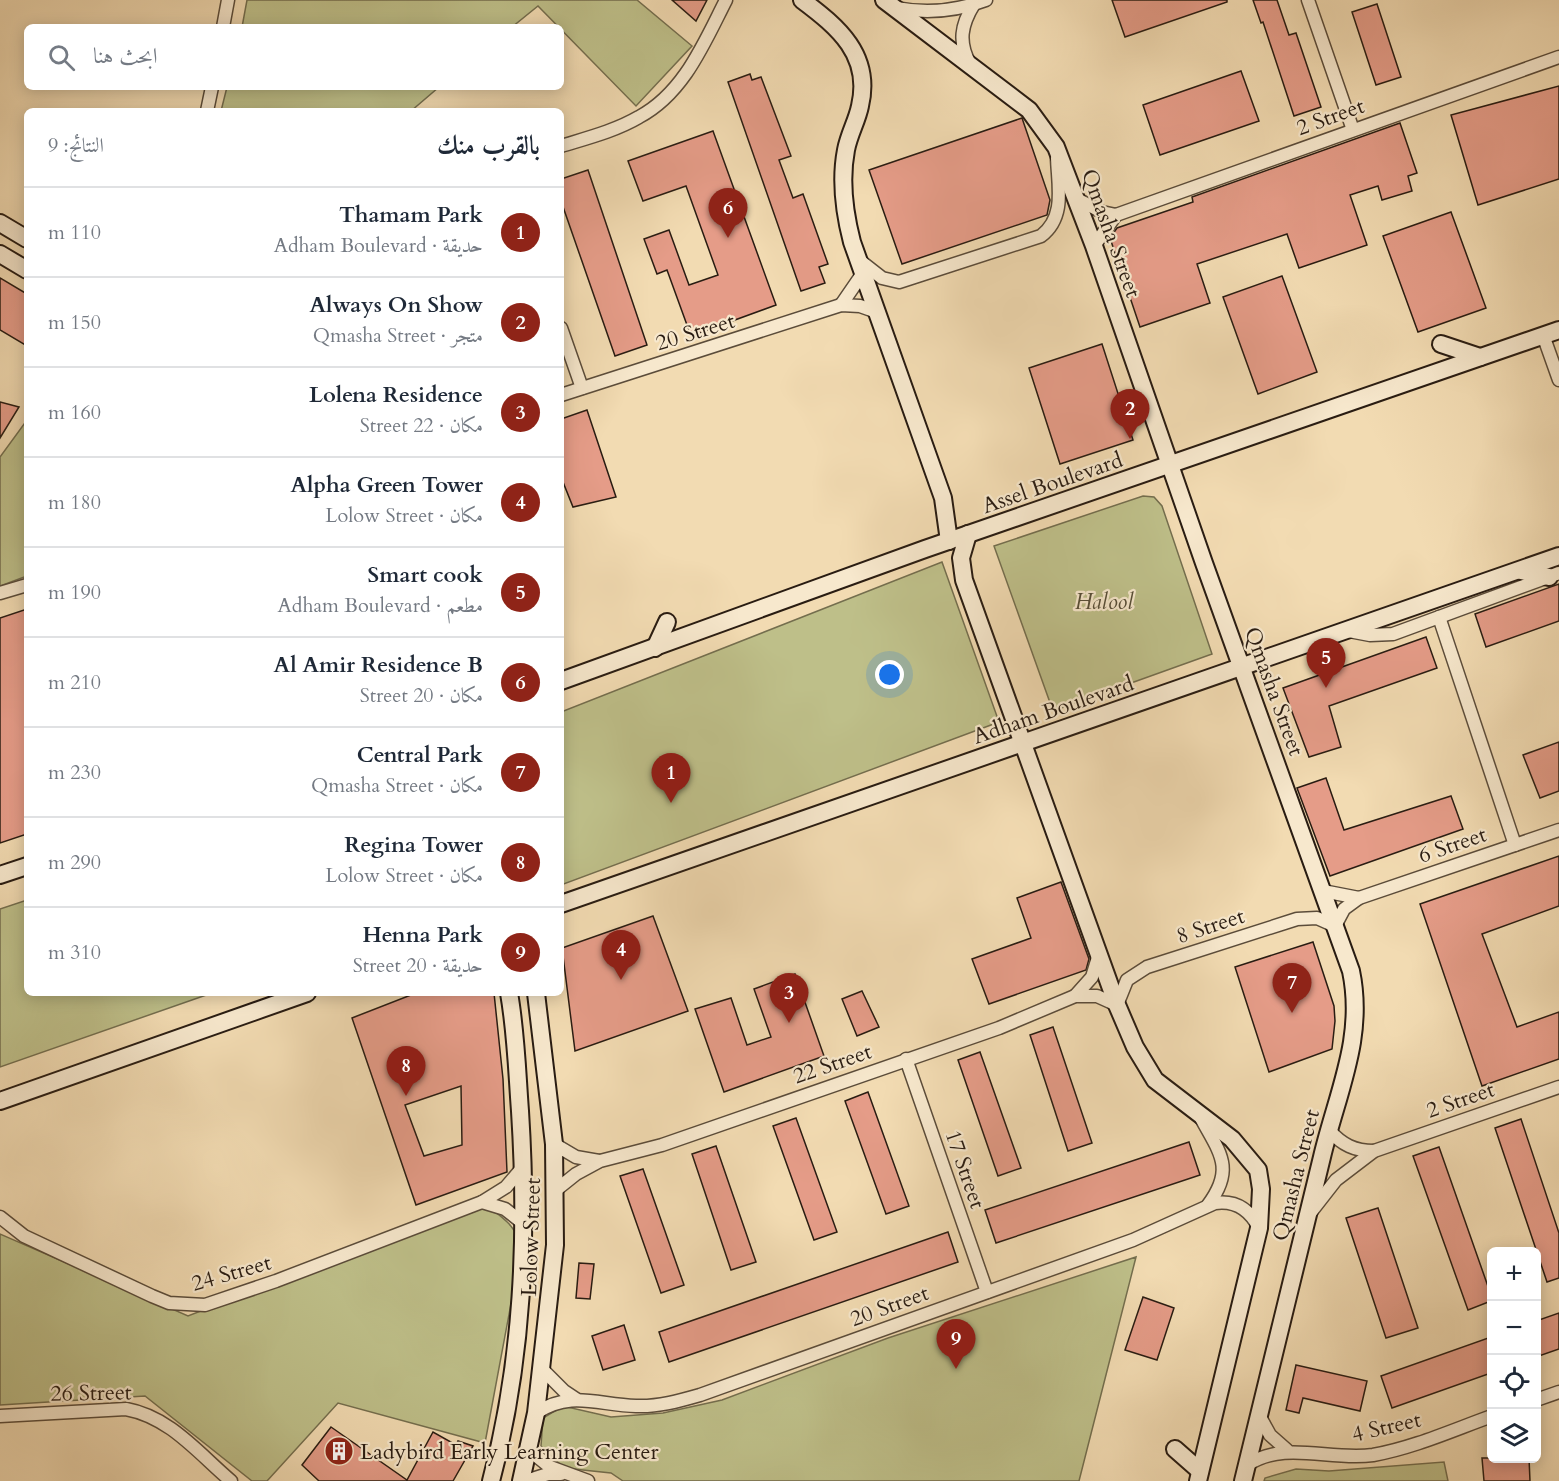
<!DOCTYPE html>
<html lang="ar">
<meta charset="utf-8">
<style>
:root{--surface:#fff;--page:#f2f2f3;--text:#1f2937;--muted:#747a83;--line:#e0e1e3;--accent:#8f2418}
body{margin:0;font-family:Cardo,Amiri,serif;background:var(--page);color:var(--text);direction:rtl}
.controls{position:absolute;right:18px;bottom:18px;display:grid;overflow:hidden;border-radius:9px;box-shadow:0 3px 15px #0003}
.controls button{width:54px;height:54px;display:grid;place-items:center;padding:0;border:0;border-bottom:2px solid var(--line);background:var(--surface);color:var(--text);font:30px sans-serif}
.you{position:absolute;left:890px;top:675px;width:21px;height:21px;margin:-15px;border:4px solid #fff;border-radius:50%;background:#1a73e8;box-shadow:0 0 0 9px #1a73e833}
.badge{display:grid;place-items:center;width:39px;height:39px;border-radius:50%;background:var(--accent);color:#fff;font-size:20px;font-weight:700}
.pin{position:absolute;translate:-50% -50px;filter:drop-shadow(0 2px 3px #0008)}
.pin::after{content:'';position:absolute;top:32px;width:21px;height:18px;background:inherit;clip-path:polygon(0 0,100% 0,50% 100%)}
.list{margin:0;padding:0;list-style:none}
h2{display:flex;justify-content:space-between;align-items:center;height:78px;margin:0;padding:0 24px;font-size:26px}
h2 small{font-size:20px;font-weight:400;color:var(--muted)}
.list li{display:grid;grid-template-columns:39px 1fr auto;gap:18px;align-items:center;box-sizing:border-box;height:90px;padding:0 24px;border-top:2px solid var(--line)}
.list b{display:block;font-size:22px;white-space:nowrap}
.list p{margin:0;font-size:20px;white-space:nowrap;color:var(--muted)}
.list em{font-size:20px;font-style:normal;color:var(--muted)}
.icon{flex:none;width:33px;height:33px;fill:none;stroke:currentColor;stroke-width:2;stroke-linecap:round;stroke-linejoin:round}
.map{position:relative;flex:none;width:1559px;height:1481px;overflow:hidden;direction:ltr}
.search{position:absolute;background:var(--surface);box-shadow:0 3px 15px #0003;left:24px;top:24px;width:540px;height:66px;display:flex;align-items:center;gap:15px;box-sizing:border-box;padding:0 21px;border-radius:9px;color:var(--muted);font-size:22px}
.panel{position:absolute;background:var(--surface);box-shadow:0 3px 15px #0003;left:24px;top:108px;width:540px;height:888px;border-radius:9px;direction:rtl}
.map>svg:first-child{display:block}
</style>
<div class="map">
<svg width="1559" height="1481" viewBox="0 0 1559 1481">
<rect width="100%" height="100%" fill="#f2dbb2"/>
<filter id="stains"><feTurbulence type="fractalNoise" baseFrequency=".00333" numOctaves="4"/><feColorMatrix values="0 0 0 0 .2 0 0 0 0 .09 0 0 0 0 .02 0 0 0 .5 -.17"/></filter>
<radialGradient id="worn" r=".72"><stop offset=".6" stop-color="#630" stop-opacity="0"/><stop offset="1" stop-color="#630" stop-opacity=".3"/></radialGradient>
<g fill="#bebf89" stroke="#746e4e" stroke-width="1.5">
<polygon points="247,0 637,0 692,46 636,106 538,6 512,27 242,27"/>
<polygon points="227,87 439,87 411,111 221,111"/>
<polygon points="27,420 27,576 0,586 0,457"/>
<polygon points="1143,496 1154,497 1162,506 1212,654 1053,711 994,546"/>
<polygon points="942,562 999,722 561,885 561,712"/>
<polygon points="27,900 27,993 212,993 0,1067 0,909"/>
<path d="M 482,1202 C 500,1216 519,1226 521,1250 L 485,1443 L 338,1403 L 267,1481 L 252,1481 L 145,1396 L 0,1405 L 0,1234 L 188,1316 Z"/>
<polygon points="1136,1257 1079,1481 623,1481 611,1473 564,1468 541,1446 543,1418 563,1406 611,1417 663,1413 722,1400 888,1338"/>
<polygon points="1444,1462 1448,1481 1264,1481 1265,1478 1296,1469 1329,1471"/>
</g>
<g fill="#e59c88" stroke="#291c12" stroke-width="1.5" fill-rule="evenodd">
<polygon points="672,0 707,0 696,21"/>
<polygon points="1112,0 1227,0 1227,2 1125,37"/>
<polygon points="1253,0 1277,0 1289,35 1296,33 1321,107 1294,116 1263,22 1261,23"/>
<polygon points="1377,4 1401,77 1376,85 1352,12"/>
<polygon points="1241,71 1259,121 1160,155 1143,105"/>
<polygon points="750,74 752,80 761,77 791,156 779,160 793,198 803,194 828,264 819,267 825,283 801,291 728,82"/>
<polygon points="1559,86 1559,179 1478,205 1451,115"/>
<polygon points="1022,118 1050,200 1047,215 902,264 869,170"/>
<polygon points="1400,123 1417,173 1408,176 1412,191 1382,200 1378,186 1350,195 1367,245 1299,268 1287,234 1197,264 1210,303 1140,327 1110,238 1117,228 1193,202 1192,197"/>
<polygon points="713,131 776,305 691,336 667,270 657,274 644,239 669,230 689,285 718,275 686,186 643,201 628,161"/>
<polygon points="588,170 647,345 615,356 561,201 561,179"/>
<polygon points="1451,212 1486,308 1418,332 1383,236"/>
<polygon points="1282,276 1317,372 1258,394 1223,297"/>
<polygon points="0,278 27,294 27,346 0,330"/>
<polygon points="1102,344 1133,440 1060,464 1029,368"/>
<polygon points="0,402 19,407 0,438"/>
<polygon points="587,410 616,497 573,507 561,477 561,419"/>
<polygon points="1559,584 1559,621 1486,647 1475,614"/>
<polygon points="27,609 27,834 0,843 0,618"/>
<polygon points="1426,637 1437,668 1329,706 1341,747 1309,757 1283,688"/>
<polygon points="1559,742 1559,791 1540,798 1523,755"/>
<polygon points="1326,778 1344,830 1451,796 1463,829 1330,876 1297,788"/>
<polygon points="1559,856 1559,906 1482,934 1517,1027 1559,1012 1559,1059 1482,1086 1420,904"/>
<polygon points="1061,882 1089,959 1086,970 989,1004 972,959 1031,938 1017,898"/>
<polygon points="653,916 688,1011 575,1051 562,948"/>
<polygon points="1313,942 1334,1006 1335,1021 1332,1049 1269,1072 1235,967"/>
<polygon points="795,974 824,1056 724,1092 695,1009 731,998 747,1045 771,1037 754,989"/>
<polygon points="862,991 879,1027 857,1036 842,999"/>
<path d="M 416,993 L 494,993 L 503,1079 L 507,1172 L 416,1205 L 352,1018 ZM 461,1086 L 462,1145 L 424,1156 L 405,1105 Z"/>
<polygon points="1053,1027 1092,1143 1068,1151 1030,1035"/>
<polygon points="980,1052 1021,1168 998,1176 958,1060"/>
<polygon points="868,1092 909,1206 886,1214 845,1101"/>
<polygon points="796,1118 837,1232 814,1240 773,1126"/>
<polygon points="1521,1119 1559,1233 1559,1278 1547,1282 1495,1128"/>
<polygon points="1189,1142 1200,1175 996,1243 985,1210"/>
<polygon points="716,1146 756,1262 731,1270 692,1154"/>
<polygon points="1439,1147 1491,1295 1491,1301 1468,1310 1413,1156"/>
<polygon points="643,1169 684,1285 661,1293 620,1176"/>
<polygon points="1378,1208 1418,1328 1386,1338 1346,1218"/>
<polygon points="948,1232 958,1262 669,1362 659,1332"/>
<polygon points="579,1263 594,1264 590,1299 576,1298"/>
<polygon points="1143,1297 1174,1308 1157,1360 1125,1350"/>
<polygon points="1559,1313 1559,1349 1536,1357 1536,1321"/>
<polygon points="624,1325 635,1360 603,1370 592,1336"/>
<polygon points="1491,1337 1491,1373 1392,1408 1381,1376"/>
<polygon points="1296,1365 1367,1381 1360,1411 1303,1398 1299,1413 1286,1410"/>
<polygon points="331,1427 407,1480 433,1432 456,1445 458,1441 473,1446 453,1481 319,1481 302,1465"/>
<polygon points="1482,1458 1529,1458 1530,1481 1484,1481"/>
</g>
<g fill="none" stroke-linecap="round" stroke-linejoin="round">
<g stroke="#5b4c3a" stroke-width="15">
<g id="street">
<polyline points="1308,0 1353,130"/>
<path d="M 896,8 C 927,14 957,11 986,0"/>
<polyline points="223,27 228,0"/>
<path d="M 970,64 C 958,42 961,25 974,4"/>
<polyline points="207,111 212,87"/>
<path d="M 561,146 C 587,138 615,131 639,117 C 684,93 704,43 726,0"/>
<polyline points="1077,199 1102,212 1116,215 1559,57"/>
<polyline points="1094,246 1116,215"/>
<path d="M 859,260 L 882,278 L 899,282 L 1041,236 C 1066,217 1058,186 1057,158"/>
<polyline points="841,305 863,273"/>
<polyline points="561,328 582,388"/>
<polyline points="1543,335 1559,380"/>
<polyline points="561,395 841,305 860,306 877,312"/>
<polyline points="0,593 27,585"/>
<polyline points="1439,617 1515,845"/>
<polyline points="1349,631 1370,635 1393,634 1559,573"/>
<polyline points="1323,891 1359,898"/>
<polyline points="1075,996 1092,977 1099,954"/>
<polyline points="906,1059 987,1292"/>
<path d="M 1202,1120 C 1220,1153 1235,1169 1208,1205"/>
<path d="M 1329,1130 C 1342,1145 1355,1151 1374,1151"/>
<polyline points="554,1144 576,1157 599,1161"/>
<polyline points="556,1190 576,1174 600,1161 662,1145 999,1028 1075,996 1097,996 1117,1005 1127,980 1147,967 1297,919 1317,918 1335,926 1344,909 1359,898 1559,830"/>
<polyline points="482,1202 505,1209 524,1224"/>
<polyline points="1311,1212 1336,1180 1374,1151 1559,1087"/>
<polyline points="0,1217 24,1236 152,1296 169,1303 205,1305 276,1281 482,1202 506,1187 523,1167"/>
<polyline points="541,1368 564,1391 576,1399"/>
<polyline points="1536,1400 1559,1392"/>
<path d="M 536,1413 C 571,1390 598,1405 636,1406 C 658,1407 679,1401 700,1395 L 1133,1240 L 1215,1203 C 1236,1200 1250,1210 1259,1228"/>
<polyline points="1259,1415 1270,1435 1287,1450"/>
<path d="M 0,1416 L 126,1409 C 170,1417 198,1453 231,1481"/>
<polyline points="529,1450 550,1467 588,1481"/>
<path d="M 1247,1465 C 1285,1440 1329,1461 1373,1455 C 1413,1448 1453,1430 1492,1416"/>
<polyline points="526,1481 548,1474 561,1474"/>
</g>
</g>
<g stroke="#291c12" stroke-width="20">
<g id="secondary">
<path d="M 802,0 C 838,27 872,55 860,106 C 857,121 849,134 846,150 C 840,181 844,211 852,242 L 943,498 L 949,541"/>
<path d="M 884,0 L 1029,110 L 1056,147 L 1094,246 L 1204,563 L 1351,971 C 1365,1038 1337,1093 1322,1157 C 1296,1265 1269,1373 1243,1481"/>
<polyline points="0,223 27,239"/>
<polyline points="0,254 27,270"/>
<polyline points="1441,344 1480,357"/>
<polyline points="968,534 961,558 964,580 1117,1005 1135,1047 1155,1080 1232,1139 1258,1170 1261,1189 1259,1228 1198,1481"/>
<polyline points="1521,571 1549,577"/>
<polyline points="655,648 667,622"/>
<polyline points="561,681 925,549 1559,330"/>
<polyline points="0,875 27,866"/>
<polyline points="561,904 1559,556"/>
<polyline points="0,1101 307,993"/>
<polyline points="1175,1449 1200,1471"/>
<path d="M 491,1481 C 523,1360 528,1236 520,1111 C 517,1071 516,1032 509,993"/>
<polyline points="521,1481 536,1413 555,1245 554,1144 536,993"/>
</g>
</g>
<use href="#street" stroke="#f7e8cd" stroke-width="12"/>
<use href="#secondary" stroke="#f7e8cd" stroke-width="16"/>
</g>
<defs>
<g id="building-disc" transform="scale(1.5)"><circle r="9.5" fill="#8f2418" stroke="#f7e8cd"/><path d="M-4-6H4V6H1V3H-1V6H-4ZM-2.5-4.3h1.7v1.8h-1.7ZM.8-4.3h1.7v1.8H.8ZM-2.5-1h1.7V.8h-1.7ZM.8-1h1.7V.8H.8Z" fill="#fff"/></g>
</defs>
<g fill-rule="evenodd">
<use href="#building-disc" x="339" y="1451"/>
</g>
<g text-anchor="middle" stroke-width="4.5" stroke-linejoin="round" paint-order="stroke">
<g font-size="22" fill="#291c12" stroke="#f7e8cd">
<text transform="translate(1330 116) rotate(-20)" y="8">2 Street</text>
<text transform="translate(1112 233) rotate(70)" y="8">Qmasha Street</text>
<text transform="translate(695 331) rotate(-17)" y="8">20 Street</text>
<text transform="translate(1052 482) rotate(-19)" y="8">Assel Boulevard</text>
<text transform="translate(1275 691) rotate(70)" y="8">Qmasha Street</text>
<text transform="translate(1053 709) rotate(-19)" y="8">Adham Boulevard</text>
<text transform="translate(1452 844) rotate(-19)" y="8">6 Street</text>
<text transform="translate(1210 925) rotate(-18)" y="8">8 Street</text>
<text transform="translate(832 1063) rotate(-19)" y="8">22 Street</text>
<text transform="translate(1460 1099) rotate(-19)" y="8">2 Street</text>
<text transform="translate(966 1169) rotate(71)" y="8">17 Street</text>
<text transform="translate(1295 1175) rotate(-76)" y="8">Qmasha Street</text>
<text transform="translate(530 1237) rotate(-88)" y="8">Lolow Street</text>
<text transform="translate(231 1272) rotate(-16)" y="8">24 Street</text>
<text transform="translate(889 1305) rotate(-20)" y="8">20 Street</text>
<text transform="translate(91 1392) rotate(-1)" y="8">26 Street</text>
<text transform="translate(1386 1426) rotate(-13)" y="8">4 Street</text>
</g>
<g font-size="22" font-style="italic" fill="#564d36" stroke="#f7e8cd">
<text x="1104" y="609">Halool</text>
</g>
<g font-size="22" fill="#291c12" stroke="#f7e8cd" text-anchor="start">
<text x="360" y="1459">Ladybird Early Learning Center</text>
</g>
</g>
<rect width="100%" height="100%" filter="url(#stains)"/>
<rect width="100%" height="100%" fill="url(#worn)"/>
</svg>
<div class="controls">
<button>+</button>
<button>−</button>
<button><svg class="icon" aria-label="locate" viewBox="0 0 24 24"><circle cx="12" cy="12" r="6"/><path d="M12 2v4M12 18v4M2 12h4M18 12h4"/></svg></button>
<button><svg class="icon" aria-label="layers" viewBox="0 0 24 24"><path d="M12 4l9 5-9 5-9-5zM3 14l9 5 9-5"/></svg></button>
</div>
<div class="you"></div>
<div class="pin badge" style="left:671px;top:803px">1</div>
<div class="pin badge" style="left:1130px;top:439px">2</div>
<div class="pin badge" style="left:789px;top:1023px">3</div>
<div class="pin badge" style="left:621px;top:980px">4</div>
<div class="pin badge" style="left:1326px;top:688px">5</div>
<div class="pin badge" style="left:728px;top:238px">6</div>
<div class="pin badge" style="left:1292px;top:1013px">7</div>
<div class="pin badge" style="left:406px;top:1096px">8</div>
<div class="pin badge" style="left:956px;top:1369px">9</div>
<div class="search"><svg class="icon" aria-label="search" viewBox="0 0 24 24"><circle cx="10" cy="10" r="6"/><path d="M15 15l6 6"/></svg>ابحث هنا</div>
<section class="panel">
<h2>بالقرب منك<small>النتائج: 9</small></h2>
<ul class="list">
<li><span class="badge">1</span><div><b>Thamam Park</b><p>حديقة · Adham Boulevard</p></div><em>110 m</em></li>
<li><span class="badge">2</span><div><b>Always On Show</b><p>متجر · Qmasha Street</p></div><em>150 m</em></li>
<li><span class="badge">3</span><div><b>Lolena Residence</b><p>مكان · 22 Street</p></div><em>160 m</em></li>
<li><span class="badge">4</span><div><b>Alpha Green Tower</b><p>مكان · Lolow Street</p></div><em>180 m</em></li>
<li><span class="badge">5</span><div><b>Smart cook</b><p>مطعم · Adham Boulevard</p></div><em>190 m</em></li>
<li><span class="badge">6</span><div><b>Al Amir Residence B</b><p>مكان · 20 Street</p></div><em>210 m</em></li>
<li><span class="badge">7</span><div><b>Central Park</b><p>مكان · Qmasha Street</p></div><em>230 m</em></li>
<li><span class="badge">8</span><div><b>Regina Tower</b><p>مكان · Lolow Street</p></div><em>290 m</em></li>
<li><span class="badge">9</span><div><b>Henna Park</b><p>حديقة · 20 Street</p></div><em>310 m</em></li>
</ul>
</section>
</div>
